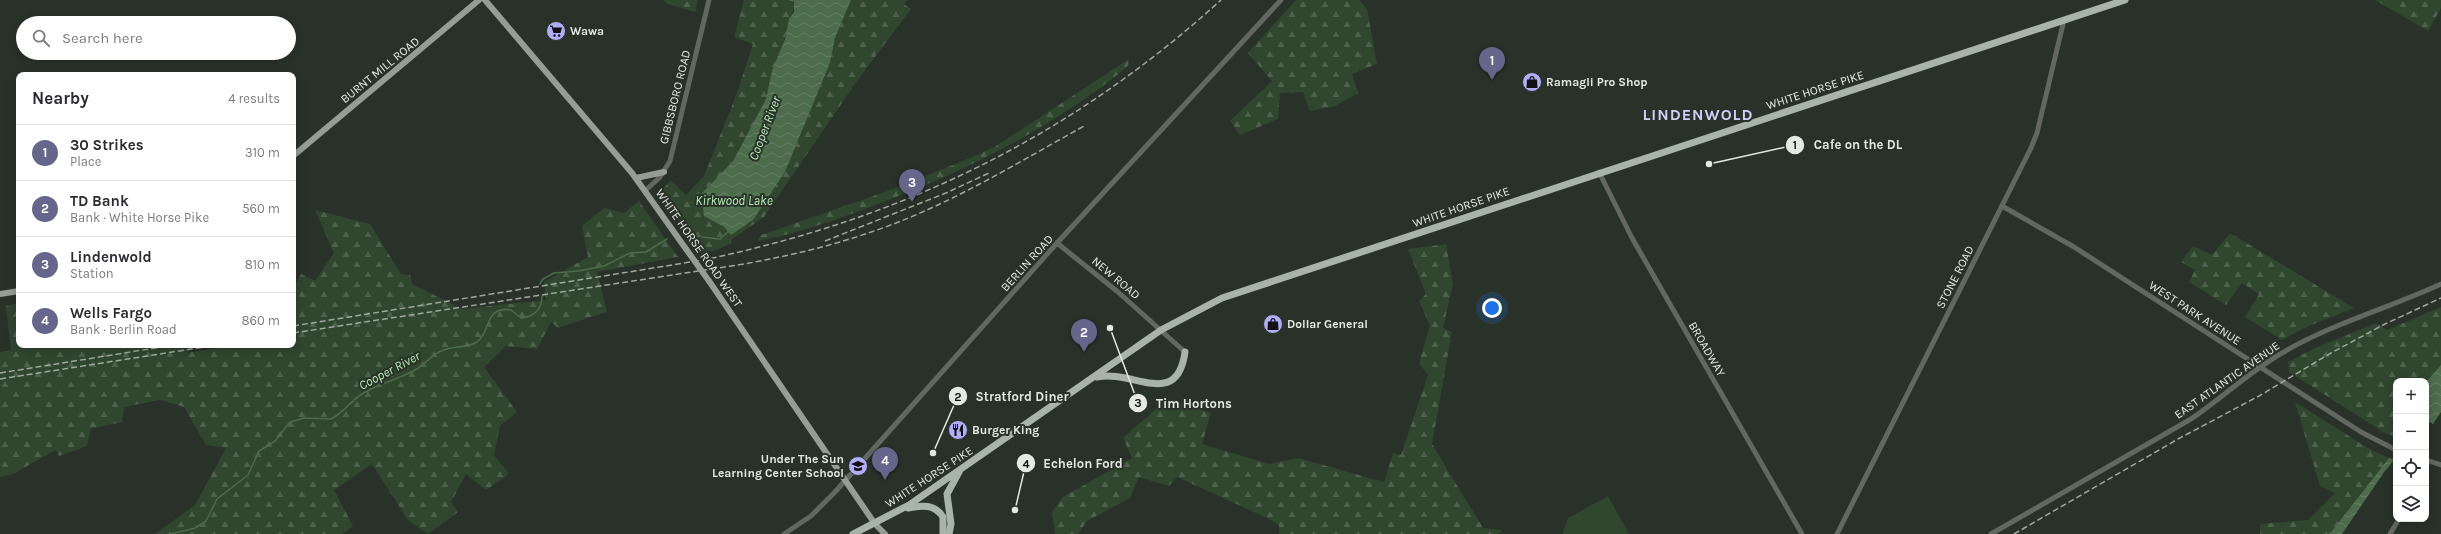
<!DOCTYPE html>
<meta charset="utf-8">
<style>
:root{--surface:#fff;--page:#f7f7f7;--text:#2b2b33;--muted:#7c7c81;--line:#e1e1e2;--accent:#66668d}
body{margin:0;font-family:Karla,sans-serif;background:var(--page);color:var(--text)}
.controls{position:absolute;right:12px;bottom:12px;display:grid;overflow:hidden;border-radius:8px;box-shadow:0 2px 10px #0003}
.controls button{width:36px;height:36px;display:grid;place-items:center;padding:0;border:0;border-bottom:1px solid var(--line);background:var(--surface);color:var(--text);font:20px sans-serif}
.you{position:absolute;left:1492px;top:308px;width:14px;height:14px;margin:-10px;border:3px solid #fff;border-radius:50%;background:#1a73e8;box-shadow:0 0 0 6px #1a73e833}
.badge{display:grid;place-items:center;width:26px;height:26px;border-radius:50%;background:var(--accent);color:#fff;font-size:13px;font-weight:700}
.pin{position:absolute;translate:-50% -33px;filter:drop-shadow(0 1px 2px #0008)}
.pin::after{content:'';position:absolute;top:21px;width:14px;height:12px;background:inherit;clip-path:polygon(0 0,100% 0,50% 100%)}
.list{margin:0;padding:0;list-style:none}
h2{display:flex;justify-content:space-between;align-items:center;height:52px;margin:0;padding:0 16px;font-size:17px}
h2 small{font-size:13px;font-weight:400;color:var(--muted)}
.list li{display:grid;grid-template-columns:26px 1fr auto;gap:12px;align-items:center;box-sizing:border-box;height:56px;padding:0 16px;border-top:1px solid var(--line)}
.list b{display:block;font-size:15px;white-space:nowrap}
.list p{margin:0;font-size:13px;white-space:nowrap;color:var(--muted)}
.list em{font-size:13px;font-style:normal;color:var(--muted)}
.icon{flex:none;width:22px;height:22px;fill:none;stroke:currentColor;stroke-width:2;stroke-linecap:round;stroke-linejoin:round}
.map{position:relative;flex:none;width:2441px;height:534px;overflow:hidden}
.search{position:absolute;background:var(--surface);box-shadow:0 2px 10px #0003;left:16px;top:16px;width:280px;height:44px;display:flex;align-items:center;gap:10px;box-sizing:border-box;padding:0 14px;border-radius:22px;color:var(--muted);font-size:15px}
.panel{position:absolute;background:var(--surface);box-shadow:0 2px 10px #0003;left:16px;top:72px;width:280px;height:276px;border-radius:8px}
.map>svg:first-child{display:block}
</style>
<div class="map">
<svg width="2441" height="534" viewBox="0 0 2441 534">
<defs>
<pattern id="forest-firs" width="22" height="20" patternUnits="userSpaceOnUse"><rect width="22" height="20" fill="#30462f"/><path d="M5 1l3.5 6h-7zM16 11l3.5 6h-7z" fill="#4e614d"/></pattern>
<pattern id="water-waves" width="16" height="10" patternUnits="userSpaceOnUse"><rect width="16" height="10" fill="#4c6c4b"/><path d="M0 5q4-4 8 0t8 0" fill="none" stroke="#668165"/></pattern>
</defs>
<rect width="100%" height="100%" fill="#293228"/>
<g fill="url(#forest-firs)">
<polygon points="663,0 698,0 695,12 668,4"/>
<polygon points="744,0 790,0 795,5 766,99 733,161 701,194 731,235 753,220 785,172 830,63 835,38 851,0 907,0 904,4 911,9 859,78 764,217 732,239 731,243 717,250 702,253 660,192 671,180 686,195 704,176 737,93 753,44 734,37"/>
<polygon points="1296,0 1359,0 1367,9 1377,64 1352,74 1358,93 1335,106 1310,111 1303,92 1280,93 1278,119 1240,135 1230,121 1272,81 1248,53"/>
<polygon points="2375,0 2441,0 2441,8 2428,31"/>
<path d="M 1129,59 L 1128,66 C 1052,129 962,173 870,207 C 833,221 796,234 757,241 L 761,235 L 888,191 L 973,157 L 996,146 Z"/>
<polygon points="639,201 678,257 597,272 607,312 558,328 551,322 537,349 506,346 484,367 517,412 500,426 494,455 509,474 486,490 466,474 451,502 458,512 428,534 408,520 372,464 334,490 353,526 342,534 155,534 195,505 226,448 206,445 184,407 160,400 124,407 122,422 91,429 87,446 59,456 56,450 11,475 0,477 0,352 11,350 6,306 19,303 19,345 183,345 187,353 235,345 293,345 293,289 301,274 315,281 334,253 315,210 370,224 401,274 410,275 412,284 462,309 546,300 544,282 588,257 582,226 604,208 624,213"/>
<polygon points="2230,233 2354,308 2304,328 2282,340 2245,317 2259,294 2242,283 2226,305 2189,282 2195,270 2181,262 2193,246 2212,255"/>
<polygon points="1446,244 1453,284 1443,328 1452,332 1432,444 1483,528 1502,530 1499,534 1279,534 1279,525 1267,518 1177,477 1169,486 1139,477 1130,498 1087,521 1078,534 1055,534 1052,512 1063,497 1132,458 1123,438 1167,399 1211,413 1202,444 1269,464 1298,458 1384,482 1393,453 1401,455 1428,375 1419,363 1430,325 1419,301 1426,294 1408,249"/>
<polygon points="2441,307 2441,365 2426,382 2396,381 2396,437 2385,433 2289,372 2288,362 2313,349 2376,323 2387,330"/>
<polygon points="2295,402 2371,450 2389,458 2331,532 2327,534 2260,534 2260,524 2308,520 2335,493 2320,486"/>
</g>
<polygon fill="#30462f" points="1608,496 1629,534 1562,534 1568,518"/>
<g fill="url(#water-waves)">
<polygon points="788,0 851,0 835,38 830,63 785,172 753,220 731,235 724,227 704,216 701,194 733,161 766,99 772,71 785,39 789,19 794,12 794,2"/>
<polygon points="2441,365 2441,412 2433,424 2426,420 2426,382"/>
<polygon points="2389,458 2393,459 2342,534 2327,534 2331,532"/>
</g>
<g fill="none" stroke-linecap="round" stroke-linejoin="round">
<g stroke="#4c6c4b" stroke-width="1.5">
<polyline points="702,237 720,239 729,231"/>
<polyline points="540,284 543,279 554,273 578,271 604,266 630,253 646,252 667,239"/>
<polyline points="2386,469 2396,456"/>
<path d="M 171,534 L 195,528 L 206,521 L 217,499 L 248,475 L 259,451 L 275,441 L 290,422 L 304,418 L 331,419 C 343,413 351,401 362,394 C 379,383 400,379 417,369 C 425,364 431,356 439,352 C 451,345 466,349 477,342 C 491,332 484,306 511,310 L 521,318 C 534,317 542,309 542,296"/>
</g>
<g stroke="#636762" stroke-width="5">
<polyline points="1599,172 1632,238 1802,534"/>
<polyline points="646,190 660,177 670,161 709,0"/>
<polyline points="2002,206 2074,247 2361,432 2396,450"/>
<polyline points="1057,243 1118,292 1185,352"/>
<polyline points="2426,460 2441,465"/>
<polyline points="784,534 811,516 835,492 1057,243 1281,0"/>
<polyline points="1837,534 2031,148 2037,133 2064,20"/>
<path d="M 1991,534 L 2191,419 C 2222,398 2249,372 2282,353 C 2331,324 2389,308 2441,284"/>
<polyline points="2390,534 2399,519"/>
</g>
<g stroke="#959e94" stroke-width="6">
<polyline points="485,0 632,173 686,249"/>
<polyline points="293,156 479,0"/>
<polyline points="636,178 664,172"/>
<polyline points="709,281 875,524 885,534"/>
<polyline points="0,294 19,291"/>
</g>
<g stroke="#a8b4a7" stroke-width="7">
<path d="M 1097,377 C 1133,369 1177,410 1185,352"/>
<path d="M 908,508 C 922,505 935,504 943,517 L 943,534"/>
<polyline points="853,534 909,505 1161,330 1222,298 2125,0"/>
<polyline points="949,534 951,524 947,494 959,472"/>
</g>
<g stroke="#a0a79f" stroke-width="1.5" stroke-dasharray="6 3" stroke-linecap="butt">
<polyline points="825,241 946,193 989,173"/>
<path d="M 293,326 L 703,260 C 902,219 1070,137 1221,0"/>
<path d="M 293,333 L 744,264 C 787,256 828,247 868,233 C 945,208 1015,164 1086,125"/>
<polyline points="0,373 174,345"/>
<polyline points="0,379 217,345"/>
<polyline points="2014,534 2178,439 2259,396 2331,353 2385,324 2441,298"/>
</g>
<polyline stroke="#959e94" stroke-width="6" points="686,249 709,281"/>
</g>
<defs>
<g id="supermarket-disc" transform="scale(1)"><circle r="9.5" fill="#afaefa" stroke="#293228"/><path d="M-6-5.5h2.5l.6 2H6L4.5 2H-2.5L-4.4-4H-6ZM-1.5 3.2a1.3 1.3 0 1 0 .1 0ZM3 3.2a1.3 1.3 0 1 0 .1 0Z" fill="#111"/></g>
<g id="shop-disc" transform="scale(1)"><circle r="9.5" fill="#afaefa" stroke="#293228"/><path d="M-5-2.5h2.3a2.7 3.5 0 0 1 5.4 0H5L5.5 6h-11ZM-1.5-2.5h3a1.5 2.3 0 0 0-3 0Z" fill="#111"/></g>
<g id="restaurant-disc" transform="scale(1)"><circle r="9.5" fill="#afaefa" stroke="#293228"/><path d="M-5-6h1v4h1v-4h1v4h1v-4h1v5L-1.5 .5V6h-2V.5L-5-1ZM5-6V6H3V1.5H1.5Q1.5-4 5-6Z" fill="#111"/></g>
<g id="school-disc" transform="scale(1)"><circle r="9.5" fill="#afaefa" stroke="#293228"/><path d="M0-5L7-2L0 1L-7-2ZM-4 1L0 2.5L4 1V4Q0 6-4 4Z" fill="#111"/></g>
</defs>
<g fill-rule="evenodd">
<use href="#supermarket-disc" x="556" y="31"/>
<use href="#shop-disc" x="1532" y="82"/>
<use href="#shop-disc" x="1273" y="324"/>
<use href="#restaurant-disc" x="958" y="430"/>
<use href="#school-disc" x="858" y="466"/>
</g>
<g text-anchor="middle" stroke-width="4" stroke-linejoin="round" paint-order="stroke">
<g font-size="12" font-weight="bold" fill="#e4eae3" stroke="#293228" text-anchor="start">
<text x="570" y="35">Wawa</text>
<text x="1546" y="86">Ramagli Pro Shop</text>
<text x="1287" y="328">Dollar General</text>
<text x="972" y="434">Burger King</text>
<text x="844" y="463" text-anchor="end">Under The Sun<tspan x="844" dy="14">Learning Center School</tspan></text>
</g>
<g font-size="12" fill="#e4eae3" stroke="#293228">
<text transform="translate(380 70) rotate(-39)" y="4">BURNT MILL ROAD</text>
<text transform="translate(1815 90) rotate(-18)" y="4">WHITE HORSE PIKE</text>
<text transform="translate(675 97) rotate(-76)" y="4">GIBBSBORO ROAD</text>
<text transform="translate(1461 207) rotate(-19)" y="4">WHITE HORSE PIKE</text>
<text transform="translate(699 248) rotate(55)" y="4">WHITE HORSE ROAD WEST</text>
<text transform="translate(1027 263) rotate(-48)" y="4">BERLIN ROAD</text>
<text transform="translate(1955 277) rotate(-63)" y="4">STONE ROAD</text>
<text transform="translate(1116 278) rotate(40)" y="4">NEW ROAD</text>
<text transform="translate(2195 313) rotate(33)" y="4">WEST PARK AVENUE</text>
<text transform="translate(1707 349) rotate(60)" y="4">BROADWAY</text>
<text transform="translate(2227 380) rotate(-35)" y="4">EAST ATLANTIC AVENUE</text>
<text transform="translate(929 477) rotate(-33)" y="4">WHITE HORSE PIKE</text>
</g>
<g font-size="13" font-style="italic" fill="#b9eeb6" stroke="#293228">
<text transform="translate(764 128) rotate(-69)" y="5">Cooper River</text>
<text x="734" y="205">Kirkwood Lake</text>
<text transform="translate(389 370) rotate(-28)" y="5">Cooper River</text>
</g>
<g font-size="16" font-weight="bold" letter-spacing="1" fill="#cfd0fc" stroke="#293228">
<text x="1698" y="120">LINDENWOLD</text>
</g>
</g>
<path fill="none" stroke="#e4eae3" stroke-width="1.5" d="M1709 164L1795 145M933 453L958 396M1110 328L1138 403M1015 510L1026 463"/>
<g fill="#e4eae3" stroke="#293228" stroke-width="1.5">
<circle cx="1709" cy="164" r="4"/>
<circle cx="933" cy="453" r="4"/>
<circle cx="1110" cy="328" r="4"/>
<circle cx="1015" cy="510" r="4"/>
<circle cx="1795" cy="145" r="10"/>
<circle cx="958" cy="396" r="10"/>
<circle cx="1138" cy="403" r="10"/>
<circle cx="1026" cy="463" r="10"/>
</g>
<g font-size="12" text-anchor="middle" font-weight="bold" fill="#111">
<text x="1795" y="149">1</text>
<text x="958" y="401">2</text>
<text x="1138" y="407">3</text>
<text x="1026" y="468">4</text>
</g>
<g font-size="13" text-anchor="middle" font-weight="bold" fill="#e4eae3" stroke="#293228" stroke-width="4" stroke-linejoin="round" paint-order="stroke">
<text x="1858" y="149">Cafe on the DL</text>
<text x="1022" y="401">Stratford Diner</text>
<text x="1194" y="408">Tim Hortons</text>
<text x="1083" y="468">Echelon Ford</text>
</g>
</svg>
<div class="controls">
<button>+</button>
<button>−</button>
<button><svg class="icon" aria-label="locate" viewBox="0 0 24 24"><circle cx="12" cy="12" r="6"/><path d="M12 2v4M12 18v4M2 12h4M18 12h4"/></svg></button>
<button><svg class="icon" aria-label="layers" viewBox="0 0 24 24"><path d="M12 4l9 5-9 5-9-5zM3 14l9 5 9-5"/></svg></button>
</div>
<div class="you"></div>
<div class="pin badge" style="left:1492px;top:80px">1</div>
<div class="pin badge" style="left:1084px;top:352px">2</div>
<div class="pin badge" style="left:912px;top:202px">3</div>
<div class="pin badge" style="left:885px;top:480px">4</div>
<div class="search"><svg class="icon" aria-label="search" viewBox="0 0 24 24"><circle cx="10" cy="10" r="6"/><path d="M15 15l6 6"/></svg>Search here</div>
<section class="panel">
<h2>Nearby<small>4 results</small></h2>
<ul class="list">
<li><span class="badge">1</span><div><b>30 Strikes</b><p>Place</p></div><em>310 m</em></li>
<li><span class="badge">2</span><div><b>TD Bank</b><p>Bank · White Horse Pike</p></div><em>560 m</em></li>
<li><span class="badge">3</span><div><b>Lindenwold</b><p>Station</p></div><em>810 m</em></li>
<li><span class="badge">4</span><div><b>Wells Fargo</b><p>Bank · Berlin Road</p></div><em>860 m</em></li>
</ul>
</section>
</div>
